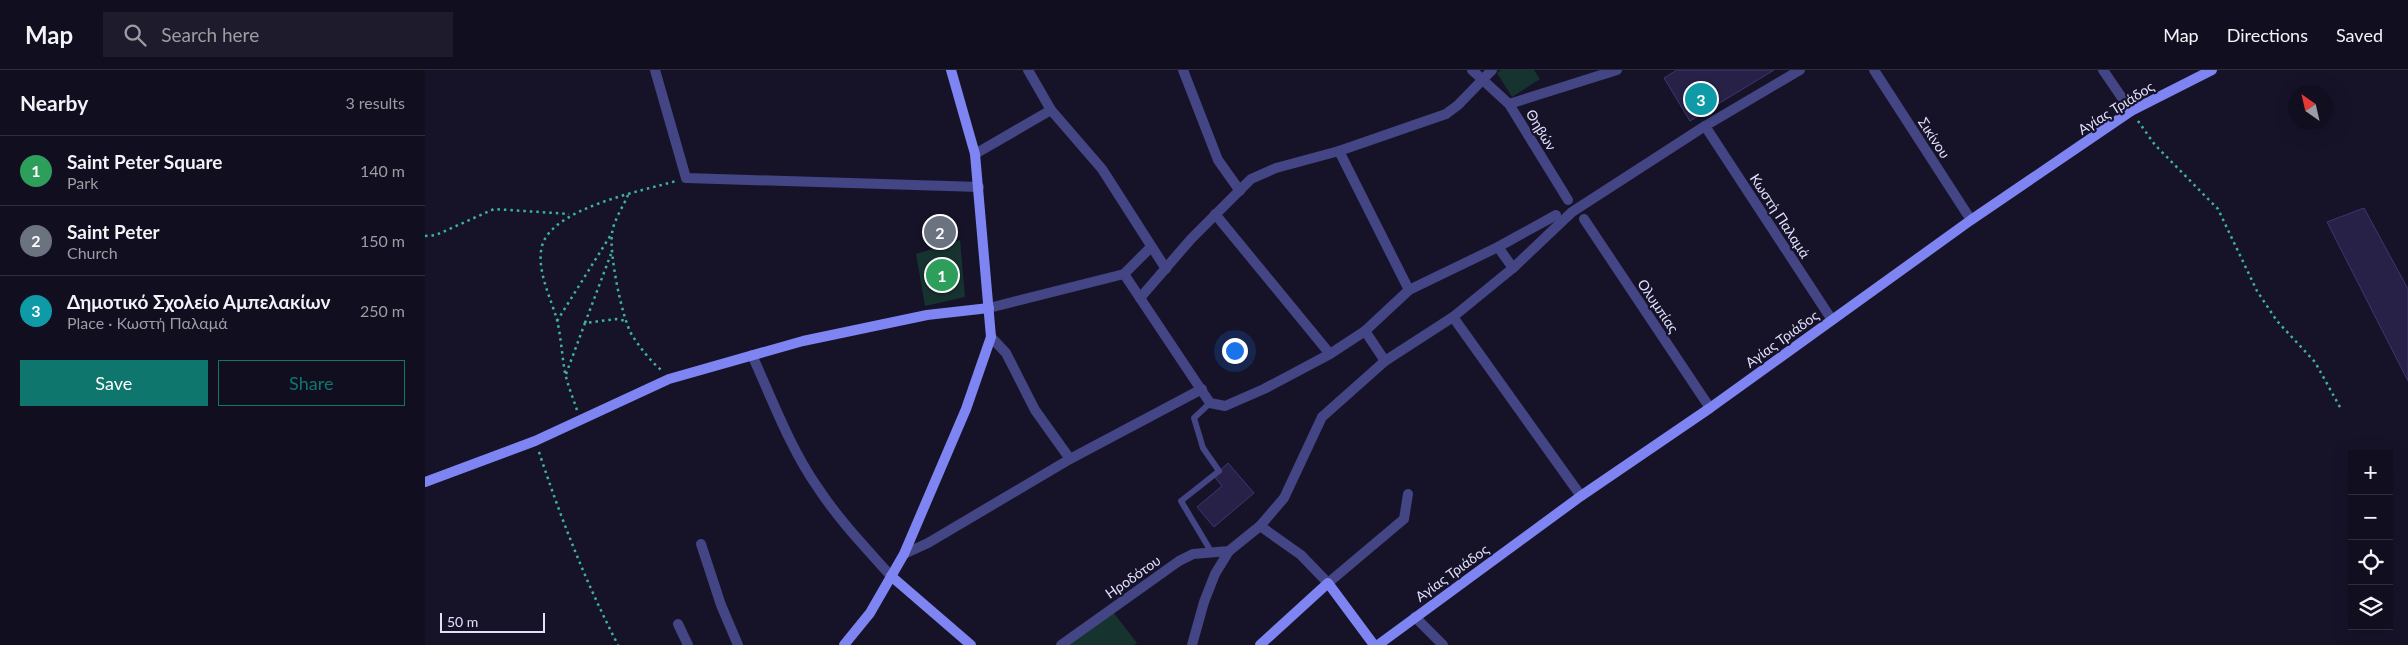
<!DOCTYPE html>
<meta charset="utf-8">
<style>
:root{--surface:#100e1f;--page:#1e1c2c;--text:#f1f3f6;--muted:#9c9ca4;--line:#302e3d;--accent:#0f766e}
body{margin:0;font-family:Lato,sans-serif;background:var(--page);color:var(--text)}
.controls{position:absolute;right:15px;bottom:15px;display:grid;overflow:hidden;border-radius:0px;box-shadow:0 5px 20px #0002}
.controls button{width:45px;height:45px;display:grid;place-items:center;padding:0;border:0;border-bottom:1px solid var(--line);background:var(--surface);color:var(--text);font:25px sans-serif}
.compass{position:absolute;left:1863px;top:15px;width:45px;height:45px;border-radius:50%;background:var(--surface);box-shadow:0 5px 20px #0002;rotate:326deg}
.scale{position:absolute;left:15px;bottom:12px;width:105px;box-sizing:border-box;padding-left:5px;border:2px solid #e0dffc;border-top:0;font-size:14px;line-height:18px;white-space:nowrap;color:#e0dffc;-webkit-text-stroke:4px #161329;paint-order:stroke}
.you{position:absolute;left:809px;top:280px;width:18px;height:18px;margin:-12px;border:4px solid #fff;border-radius:50%;background:#1a73e8;box-shadow:0 0 0 8px #1a73e833}
.badge{display:grid;place-items:center;width:32px;height:32px;border-radius:50%;background:var(--accent);color:#fff;font-size:16px;font-weight:700}
.pin{position:absolute;translate:-50% -50%;border:2px solid #fff;box-shadow:0 1px 5px #0006}
.list{margin:0;padding:0;list-style:none}
h2{display:flex;justify-content:space-between;align-items:center;height:65px;margin:0;padding:0 20px;font-size:21px}
h2 small{font-size:16px;font-weight:400;color:var(--muted)}
.list li{display:grid;grid-template-columns:32px 1fr auto;gap:15px;align-items:center;box-sizing:border-box;height:70px;padding:0 20px;border-top:1px solid var(--line)}
.list b{display:block;font-size:19px;white-space:nowrap}
.list p{margin:0;font-size:16px;white-space:nowrap;color:var(--muted)}
.list em{font-size:16px;font-style:normal;color:var(--muted)}
.actions{display:flex;gap:10px;padding:15px 20px}
.actions a{flex:1;padding:11px 0;border:1px solid var(--accent);border-radius:0px;text-align:center;font-size:18px;color:var(--accent)}
.actions .main{background:var(--accent);color:#fff}
.icon{flex:none;width:28px;height:28px;fill:none;stroke:currentColor;stroke-width:2;stroke-linecap:round;stroke-linejoin:round}
.map{position:relative;flex:none;width:1983px;height:575px;overflow:hidden}
header{display:flex;align-items:center;gap:30px;box-sizing:border-box;height:70px;padding:0 25px;background:var(--surface);border-bottom:1px solid var(--line)}
header strong{font-size:24px}
nav{display:flex;gap:28px;margin-inline-start:auto;font-size:18px}
.search{width:350px;height:45px;background:var(--page);display:flex;align-items:center;gap:12px;box-sizing:border-box;padding:0 18px;border-radius:0px;color:var(--muted);font-size:19px}
main{display:flex}
aside{flex:1;background:var(--surface)}
.map>svg:first-child{display:block}
</style>
<header>
<strong>Map</strong>
<div class="search"><svg class="icon" aria-label="search" viewBox="0 0 24 24"><circle cx="10" cy="10" r="6"/><path d="M15 15l6 6"/></svg>Search here</div>
<nav><a>Map</a><a>Directions</a><a>Saved</a></nav>
</header>
<main>
<aside>
<h2>Nearby<small>3 results</small></h2>
<ul class="list">
<li><span class="badge" style="background:#2e9e5b">1</span><div><b>Saint Peter Square</b><p>Park</p></div><em>140 m</em></li>
<li><span class="badge" style="background:#6b7280">2</span><div><b>Saint Peter</b><p>Church</p></div><em>150 m</em></li>
<li><span class="badge" style="background:#0f9aa8">3</span><div><b>Δημοτικό Σχολείο Αμπελακίων</b><p>Place · Κωστή Παλαμά</p></div><em>250 m</em></li>
</ul>
<div class="actions"><a class="main">Save</a><a>Share</a></div>
</aside>
<div class="map">
<svg width="1983" height="575" viewBox="0 0 1983 575">
<rect width="100%" height="100%" fill="#161329"/>
<g fill="#173330">
<polygon points="1076,0 1109,0 1115,9 1087,27 1072,3"/>
<polygon points="535,170 540,227 500,236 491,184"/>
<polygon points="688,542 712,573 709,575 644,575"/>
</g>
<g fill="#272148" stroke="#3e3672">
<polygon points="1252,0 1349,0 1265,51 1239,8"/>
<polygon points="1939,138 1983,219 1983,311 1902,152"/>
<polygon points="521,148 528,170 509,176 502,154"/>
<polygon points="803,393 829,423 789,457 772,437 797,416 789,406"/>
</g>
<g fill="none" stroke-linecap="round" stroke-linejoin="round">
<g stroke="#3db2a3" stroke-width="2.5" stroke-dasharray="2.5 4" stroke-linecap="butt">
<polyline points="1713,51 1730,75 1793,139 1832,221 1852,251 1890,292 1916,339"/>
<path d="M 203,125 C 198,137 188,151 187,164 C 184,183 197,249 207,265 C 215,278 225,290 236,300"/>
<polyline points="0,166 11,165 69,139 144,144"/>
<polyline points="132,251 187,163"/>
<polyline points="160,253 186,184"/>
<polyline points="141,304 160,253 191,249 201,251"/>
<path d="M 152,340 C 148,328 143,316 140,303 C 137,286 136,267 132,250 C 126,228 111,200 117,176 C 127,138 217,121 251,111"/>
<path d="M 114,382 C 136,449 161,513 193,575"/>
</g>
<polyline stroke="#434584" stroke-width="6" points="785,333 769,348 778,378 794,401 756,431 787,483"/>
<g stroke="#434584" stroke-width="10">
<polyline points="230,0 261,108 554,117"/>
<polyline points="603,0 626,40 677,99 741,199"/>
<polyline points="758,0 793,90 815,121"/>
<polyline points="1047,0 1084,34 1143,130"/>
<polyline points="1449,0 1546,150"/>
<polyline points="1678,0 1706,41"/>
<polyline points="1084,34 1192,0"/>
<polyline points="1280,56 1407,250"/>
<polyline points="914,81 984,220"/>
<polyline points="550,84 626,40"/>
<polyline points="790,144 905,284"/>
<polyline points="1159,149 1285,338"/>
<polyline points="1073,177 1088,198"/>
<polyline points="699,204 726,177"/>
<polyline points="715,228 766,169 826,109 851,98 914,81 1021,44 1033,35 1067,0"/>
<polyline points="564,238 699,204 785,333 800,336 839,319 905,284 940,261 984,220 1073,177 1131,145"/>
<polyline points="1028,247 1156,426"/>
<polyline points="940,261 960,291"/>
<polyline points="566,267 581,283 610,340 645,389"/>
<path d="M 327,285 C 347,329 365,378 393,418 C 414,450 441,478 466,506"/>
<polyline points="835,456 876,485 903,513 979,449 983,424"/>
<polyline points="276,474 296,535 313,575"/>
<polyline points="479,484 503,473 645,389 777,319"/>
<polyline points="990,547 1018,575"/>
<polyline points="253,554 263,575"/>
<polyline points="636,575 754,491 768,484 804,481"/>
<polyline points="767,575 779,532 790,504 804,481 835,456 859,428 897,347 960,291 1028,247 1088,198 1147,142 1280,56 1375,0"/>
</g>
<g stroke="#7f84f3" stroke-width="10">
<polyline points="0,412 110,371 244,309 378,271 502,245 564,238"/>
<polyline points="466,506 546,575"/>
<polyline points="419,575 445,543 479,484 541,339 566,267 550,84 526,0"/>
<polyline points="835,575 903,513 949,575"/>
<polyline points="953,575 1156,426 1285,338 1546,150 1706,41 1787,0"/>
</g>
</g>
<g text-anchor="middle" stroke-width="4.5" stroke-linejoin="round" paint-order="stroke">
<g font-size="14" fill="#e0dffc" stroke="#161329">
<text transform="translate(1691 38) rotate(-32)" y="5">Αγίας Τριάδος</text>
<text transform="translate(1116 60) rotate(59)" y="5">Θηβών</text>
<text transform="translate(1509 68) rotate(57)" y="5">Σικίνου</text>
<text transform="translate(1355 146) rotate(57)" y="5">Κωστή Παλαμά</text>
<text transform="translate(1233 236) rotate(56)" y="5">Ολυμπίας</text>
<text transform="translate(1357 269) rotate(-36)" y="5">Αγίας Τριάδος</text>
<text transform="translate(1027 503) rotate(-36)" y="5">Αγίας Τριάδος</text>
<text transform="translate(708 507) rotate(-35)" y="5">Ηροδότου</text>
</g>
</g>
</svg>
<div class="controls">
<button>+</button>
<button>−</button>
<button><svg class="icon" aria-label="locate" viewBox="0 0 24 24"><circle cx="12" cy="12" r="6"/><path d="M12 2v4M12 18v4M2 12h4M18 12h4"/></svg></button>
<button><svg class="icon" aria-label="layers" viewBox="0 0 24 24"><path d="M12 4l9 5-9 5-9-5zM3 14l9 5 9-5"/></svg></button>
</div>
<svg class="compass" viewBox="-18 -18 36 36"><path d="M0-13l5 13h-10z" fill="#e53935"/><path d="M0 13l5-13h-10z" fill="#9c9ca4"/></svg>
<div class="scale">50 m</div>
<div class="you"></div>
<div class="pin badge" style="left:517px;top:205px;background:#2e9e5b">1</div>
<div class="pin badge" style="left:515px;top:162px;background:#6b7280">2</div>
<div class="pin badge" style="left:1276px;top:29px;background:#0f9aa8">3</div>
</div>
</main>
